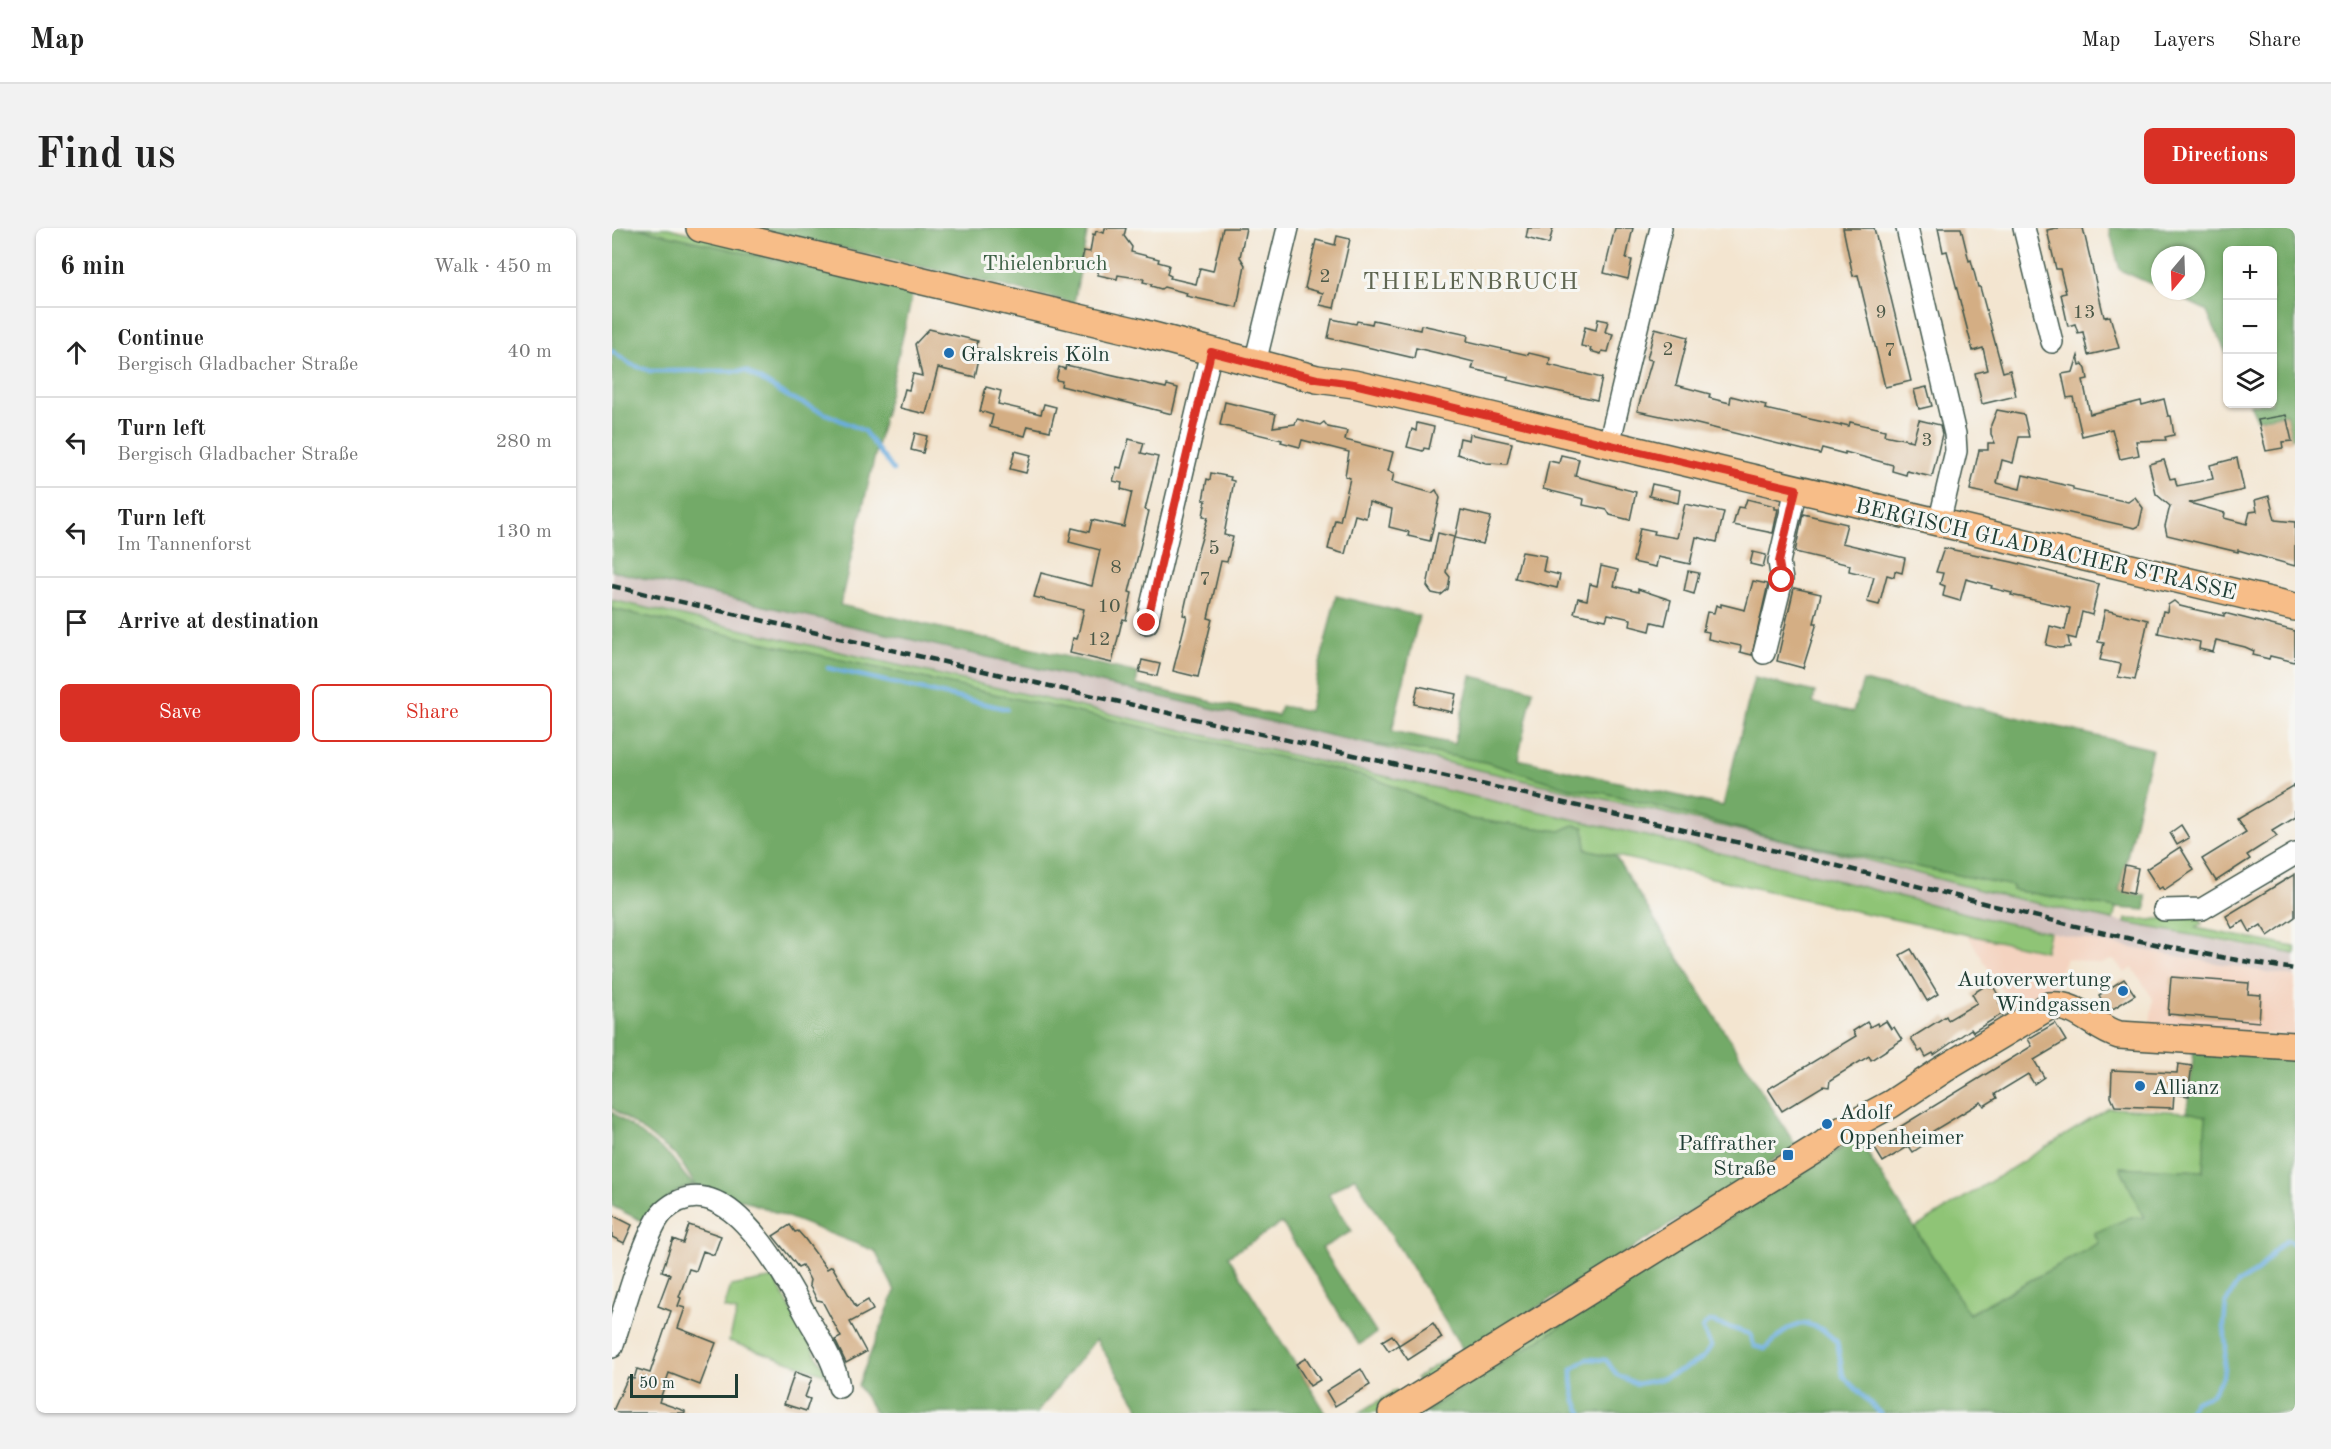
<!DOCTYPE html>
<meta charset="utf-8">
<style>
:root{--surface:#fff;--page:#f2f2f2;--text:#222;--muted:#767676;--line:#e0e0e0;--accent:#d93025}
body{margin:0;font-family:"Old Standard TT",serif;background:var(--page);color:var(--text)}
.controls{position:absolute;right:18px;top:18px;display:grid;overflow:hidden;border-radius:9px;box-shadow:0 2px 4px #0004}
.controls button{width:54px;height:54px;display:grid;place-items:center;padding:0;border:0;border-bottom:2px solid var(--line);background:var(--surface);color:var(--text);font:30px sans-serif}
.compass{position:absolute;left:1539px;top:18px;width:54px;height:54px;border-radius:50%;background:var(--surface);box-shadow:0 2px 4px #0004;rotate:199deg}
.scale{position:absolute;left:18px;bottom:15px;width:108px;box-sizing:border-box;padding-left:6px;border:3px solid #1f3d34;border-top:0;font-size:16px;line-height:21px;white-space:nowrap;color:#1f3d34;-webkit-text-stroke:4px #f6f6f2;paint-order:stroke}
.stop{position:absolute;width:18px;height:18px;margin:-14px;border:4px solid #d93025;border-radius:50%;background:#fff}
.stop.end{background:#d93025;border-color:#fff;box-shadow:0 2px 6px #0008}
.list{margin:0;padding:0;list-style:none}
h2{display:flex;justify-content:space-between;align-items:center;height:78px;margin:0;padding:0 24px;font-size:26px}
h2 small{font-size:20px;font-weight:400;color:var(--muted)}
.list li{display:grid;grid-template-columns:39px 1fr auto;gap:18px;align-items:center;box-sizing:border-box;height:90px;padding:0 24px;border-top:2px solid var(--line)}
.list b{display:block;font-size:22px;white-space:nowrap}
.list p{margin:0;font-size:20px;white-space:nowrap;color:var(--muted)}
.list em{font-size:20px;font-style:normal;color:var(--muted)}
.actions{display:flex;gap:12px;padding:18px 24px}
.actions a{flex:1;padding:14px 0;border:2px solid var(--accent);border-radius:9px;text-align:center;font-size:21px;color:var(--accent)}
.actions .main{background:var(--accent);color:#fff}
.icon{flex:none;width:33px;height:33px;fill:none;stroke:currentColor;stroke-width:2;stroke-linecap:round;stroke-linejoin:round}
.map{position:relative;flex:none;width:1683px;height:1185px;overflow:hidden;border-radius:9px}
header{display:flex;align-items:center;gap:36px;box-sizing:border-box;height:84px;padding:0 30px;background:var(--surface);border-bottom:2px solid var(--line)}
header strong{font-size:28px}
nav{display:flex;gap:33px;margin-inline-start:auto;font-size:21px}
.intro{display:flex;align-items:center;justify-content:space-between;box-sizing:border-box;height:144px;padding:0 36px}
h1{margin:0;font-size:42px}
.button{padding:15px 27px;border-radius:9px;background:var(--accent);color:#fff;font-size:21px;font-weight:700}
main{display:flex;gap:36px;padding:0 36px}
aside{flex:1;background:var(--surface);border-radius:9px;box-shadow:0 2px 4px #0004}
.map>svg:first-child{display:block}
</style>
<header>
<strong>Map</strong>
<nav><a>Map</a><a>Layers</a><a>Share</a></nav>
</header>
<div class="intro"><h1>Find us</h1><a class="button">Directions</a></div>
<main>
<aside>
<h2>6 min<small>Walk · 450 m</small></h2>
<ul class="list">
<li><svg class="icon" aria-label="ahead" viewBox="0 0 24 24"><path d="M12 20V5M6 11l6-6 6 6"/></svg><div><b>Continue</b><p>Bergisch Gladbacher Straße</p></div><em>40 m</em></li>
<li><svg class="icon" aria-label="left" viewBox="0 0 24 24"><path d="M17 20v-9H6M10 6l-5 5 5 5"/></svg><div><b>Turn left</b><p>Bergisch Gladbacher Straße</p></div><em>280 m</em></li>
<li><svg class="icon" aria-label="left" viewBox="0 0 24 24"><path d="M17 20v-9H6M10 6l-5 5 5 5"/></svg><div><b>Turn left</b><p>Im Tannenforst</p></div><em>130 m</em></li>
<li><svg class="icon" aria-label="arrive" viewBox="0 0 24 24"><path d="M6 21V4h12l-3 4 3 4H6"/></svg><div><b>Arrive at destination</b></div></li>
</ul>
<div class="actions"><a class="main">Save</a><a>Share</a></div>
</aside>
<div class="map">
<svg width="1683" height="1185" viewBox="0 0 1683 1185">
<rect width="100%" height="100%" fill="#f6f6f2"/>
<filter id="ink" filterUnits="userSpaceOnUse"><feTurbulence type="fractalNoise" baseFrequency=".0167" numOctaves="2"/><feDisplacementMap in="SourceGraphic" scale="12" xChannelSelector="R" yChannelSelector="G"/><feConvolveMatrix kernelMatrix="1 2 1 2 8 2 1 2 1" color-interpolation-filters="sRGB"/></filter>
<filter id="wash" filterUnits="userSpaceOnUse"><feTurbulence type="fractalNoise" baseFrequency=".008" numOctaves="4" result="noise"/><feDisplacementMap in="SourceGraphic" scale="24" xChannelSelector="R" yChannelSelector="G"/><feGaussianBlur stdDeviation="1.35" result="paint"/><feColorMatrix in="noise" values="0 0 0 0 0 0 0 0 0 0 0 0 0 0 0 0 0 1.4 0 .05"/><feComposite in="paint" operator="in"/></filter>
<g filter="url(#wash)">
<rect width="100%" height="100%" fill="#f3e5d0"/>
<polygon fill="#f4d3c0" points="1437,704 1683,749 1683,808 1538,797 1541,771 1521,740 1512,745 1502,731 1489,736 1454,730 1449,742 1445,744 1445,757 1402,782 1355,706 1433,723"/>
<polygon fill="#d0c0bc" points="0,343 882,544 1248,630 1458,683 1619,716 1683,726 1683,749 1486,714 1376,691 1208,648 0,372"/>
<g fill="#8fc476" stroke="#578055" stroke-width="1.5">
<polygon points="26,0 56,0 296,57 301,65"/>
<polygon points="0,372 955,590 1208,648 1376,691 1437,704 1433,723 1243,683 974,621 972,599 962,597 948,603 858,591 766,552 743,546 0,381"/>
<polygon points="751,515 807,522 873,534 958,560 993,565 1172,612 1402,658 1401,662 1504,680 1501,692 1383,666 1248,630"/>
<polygon points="1585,686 1590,696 1584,700 1683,719 1683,726 1513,695 1514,691 1537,692"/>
<polygon points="1497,880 1575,884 1594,888 1591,943 1509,939 1532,991 1482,1005 1487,1015 1356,1086 1303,1000"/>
<polygon points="1246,910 812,1185 801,1185 1233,916"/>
<polygon points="162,1050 215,1147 117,1113 125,1084 112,1080 119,1058"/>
<polygon points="841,1126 844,1136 810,1158 804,1150"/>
<path d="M 784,1162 C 788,1183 762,1185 747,1185 Z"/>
</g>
<g fill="#73aa67" stroke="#49744e" stroke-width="1.5">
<polygon points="0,0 26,0 296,63 300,69 228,377 526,445 524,457 666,488 669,478 697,483 724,368 807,388 780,503 842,516 859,448 921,462 906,531 1111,578 1142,450 1203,464 1201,475 1241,484 1251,453 1540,521 1507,663 1534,668 1534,682 1504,680 1401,662 1401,658 1172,612 993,565 958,560 873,534 807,522 751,515 0,343"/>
<polygon points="145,0 476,0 462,75"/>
<polygon points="1497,0 1683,0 1683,210 1680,210 1674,186 1645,191 1638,176 1660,176 1660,22 1616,22 1615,127 1594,82 1554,63 1584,63 1584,27 1548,27 1548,60 1508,42"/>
<path d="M 0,381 L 743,546 L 766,552 L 858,591 L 948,603 L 962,597 L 972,599 L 974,621 L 1003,628 L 1184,918 L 853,1125 L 743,949 L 716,966 L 740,1003 L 710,1020 L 764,1105 L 747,1117 L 670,995 L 616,1028 L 714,1185 L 530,1185 L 484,1111 L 425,1185 L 263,1185 L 246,1157 L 283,1063 L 263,1023 L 129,971 L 114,976 C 109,972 105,966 100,963 C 73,945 48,978 32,994 L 0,978 L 0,884 L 57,927 C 67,937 73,952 84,958 L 65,928 L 0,880 Z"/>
<polygon points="1582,823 1683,829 1683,1185 812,1185 1246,910 1357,1086 1487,1015 1482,1005 1519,989 1532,990 1508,939 1591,943 1594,888 1575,884"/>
</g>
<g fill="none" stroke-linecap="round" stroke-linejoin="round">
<g stroke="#6aaddf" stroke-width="4.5">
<polyline points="0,123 18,136 38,143 134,143 177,169 252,203 281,242"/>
<polyline points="216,440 395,481"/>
<path d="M 970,1185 C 961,1171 960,1157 960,1141 L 975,1131 L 994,1132 L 1005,1147 L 1025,1156 L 1049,1151 L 1072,1141 L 1091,1130 L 1099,1118 L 1090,1100 L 1097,1093 L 1138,1106 L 1142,1118 L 1153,1121 L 1175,1101 L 1192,1095 L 1210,1101 L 1225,1114 L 1231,1148 L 1268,1185"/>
<polyline points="1575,1185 1583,1173 1599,1167 1611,1148 1614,1119 1612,1097 1614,1075 1620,1064 1626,1055 1646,1043 1661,1024 1675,1012 1683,1016"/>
</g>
</g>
<g id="blocks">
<g fill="#d4ae84">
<polygon points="493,0 514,0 512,8 520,19 519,24 547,31 546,34 557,37 555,46 559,48 558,50 584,56 588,40 601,43 611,0 634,0 628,29 633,37 625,79 574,68 575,65 552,59 549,61 539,58 540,56 531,54 532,51 506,47 505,51 486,47 486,38 469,35 472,23 478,24 481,6 483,7 484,3 492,5"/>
<polygon points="916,0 941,0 937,16 914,10"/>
<polygon points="1003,0 1021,0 1014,31 1020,32 1016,51 992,45"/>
<polygon points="1231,0 1262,0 1299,153 1273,159 1246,47 1241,48"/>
<polygon points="1326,0 1349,0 1357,33 1359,32 1366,59 1368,59 1391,144 1398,142 1404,168 1370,176 1363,145 1376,142 1371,120 1361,123 1335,23 1331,24"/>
<polygon points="1444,0 1471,0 1492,89 1498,88 1507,120 1476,127 1471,104 1466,105 1463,96 1456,98 1449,66 1454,65 1448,41 1444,41 1435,2"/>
<polygon points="725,8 738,11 722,80 708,77 711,65 693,60 704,12 723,17"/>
<polygon points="720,91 744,96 745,93 760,96 761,92 808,102 809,97 856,107 855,113 916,127 917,125 938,130 937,137 990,150 985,172 895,152 896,149 860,141 862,134 834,127 804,120 802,130 716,110"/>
<polygon points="986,91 996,93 993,104 1001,106 996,124 990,123 989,126 978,123 979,120 969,118 973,99 984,102"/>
<polygon points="1043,100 1076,109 1064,157 1098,166 1097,170 1118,175 1119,168 1154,177 1153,181 1229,198 1229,196 1237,198 1238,194 1273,202 1272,207 1301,213 1307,192 1328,197 1330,206 1320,249 1295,243 1294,247 1280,243 1281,237 1233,224 1233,226 1210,220 1208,226 1077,194 1025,183 1040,132 1035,131"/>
<polygon points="317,101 366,113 364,120 369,121 363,149 326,140 314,186 288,180 293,161 297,162 301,146 310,148 303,116"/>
<polygon points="1466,128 1468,137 1471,136 1474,141 1476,151 1471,152 1478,186 1529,173 1530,177 1552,171 1556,188 1559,188 1562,207 1553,209 1554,212 1524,213 1527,227 1508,231 1500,201 1470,208 1461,169 1455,170 1450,146 1461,144"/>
<polygon points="454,137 554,160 555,157 566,160 560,186 449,158 450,153 444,152 447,139 453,141"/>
<polygon points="374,159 389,163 386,176 429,186 432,176 444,179 438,203 416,198 413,208 378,199 381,187 368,183"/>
<polygon points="1315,159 1320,178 1307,181 1302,162"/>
<polygon points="613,174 664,186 661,199 683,196 685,191 708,197 712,194 716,199 735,203 733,212 781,224 776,243 782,245 780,254 820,265 824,262 828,270 818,313 796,308 797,304 777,299 780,281 757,274 754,290 743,287 733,326 716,321 723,292 728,293 738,250 733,248 737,224 690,212 688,219 669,214 670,212 608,197"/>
<polygon points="1385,182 1412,187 1417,209 1407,209 1401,235 1390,232 1385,255 1408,261 1411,247 1461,259 1461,262 1516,274 1523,269 1531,280 1527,298 1523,300 1358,262 1367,222 1376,222 1376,215 1383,215 1379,206 1379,197"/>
<polygon points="1674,187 1680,213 1670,214 1671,220 1654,223 1646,192"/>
<polygon points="805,195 822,199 817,221 812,220 811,223 795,219 800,201 804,203"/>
<polygon points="303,205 315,208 311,225 299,222"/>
<polygon points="858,206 900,215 895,236 874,235 845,226 848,210 857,212"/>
<polygon points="517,211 532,215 529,225 546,229 533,282 537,283 517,364 520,365 514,392 511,391 509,397 500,435 458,425 461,410 465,411 472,381 422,369 429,345 480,358 488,322 457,314 460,300 477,304 480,292 512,299 520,264 509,261 510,255 501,253 505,239 509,240"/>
<polygon points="403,223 419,227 414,245 398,241"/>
<polygon points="949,227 967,231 963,248 1024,264 1018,292 998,287 995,282 971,277 972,271 931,261 937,233 947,235"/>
<polygon points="1625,230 1632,262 1577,275 1613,285 1612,290 1635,296 1638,284 1645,283 1643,272 1657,268 1663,292 1683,294 1683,338 1626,322 1626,324 1555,307 1553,298 1558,278 1544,266 1537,236 1552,232 1558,251 1563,250 1565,258 1601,251 1598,237"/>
<polygon points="599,245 619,249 618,252 622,253 612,307 621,309 615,334 609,333 596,390 600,391 586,449 561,443 575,388 571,387 583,333 596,289 591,288 594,272 591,272 595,251 598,252"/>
<polygon points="1040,256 1068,262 1066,275 1037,268"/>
<polygon points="1135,271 1163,278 1163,281 1166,281 1161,305 1121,297 1126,279 1132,280"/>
<polygon points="1073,276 1112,284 1105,314 1084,309 1078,336 1046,329 1044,339 1021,334 1028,300 1043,303 1042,306 1065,310"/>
<polygon points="849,282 879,289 871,316 843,310"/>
<polygon points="1191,286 1235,296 1230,315 1293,330 1290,345 1283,343 1282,349 1275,347 1267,377 1255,374 1262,349 1237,343 1238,337 1183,324"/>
<polygon points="826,305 842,309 834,344 838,349 836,361 829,367 820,365 815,358"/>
<polygon points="1332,320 1400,334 1487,356 1480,387 1470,384 1464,411 1456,409 1458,419 1447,420 1434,417 1438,398 1453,402 1458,380 1399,367 1400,365 1379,360 1380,358 1354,351 1348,373 1331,368 1333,358 1328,356 1331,345 1324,344"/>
<polygon points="910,324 934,328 931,343 948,347 945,360 903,350"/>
<polygon points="1141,324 1154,327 1151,339 1138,336"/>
<polygon points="989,338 1006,342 1002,358 1026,364 1026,361 1059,372 1053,397 1040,394 1038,403 1018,398 1019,391 996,386 994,392 962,385 966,370 975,372 978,356 985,358"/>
<polygon points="1076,343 1087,345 1082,366 1072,363"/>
<polygon points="1141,353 1156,356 1140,427 1128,424 1129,418 1096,411 1097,404 1091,403 1095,384 1102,385 1104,377 1109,379 1109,376 1133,382"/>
<polygon points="1182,360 1209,366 1202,395 1205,395 1191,440 1165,433"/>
<polygon points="1562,373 1568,378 1576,380 1612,388 1612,385 1683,403 1683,434 1658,428 1657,431 1641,427 1642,423 1633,419 1604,412 1601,424 1587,421 1588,414 1546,405 1551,383 1555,384 1556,377"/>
<polygon points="1493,382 1536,392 1523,452 1506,449 1509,436 1488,432 1492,415 1486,414"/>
<polygon points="530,432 548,436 545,448 527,444"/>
<polygon points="806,458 844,466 840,484 802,476"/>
<polygon points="1683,557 1683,588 1660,602 1665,608 1635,627 1638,631 1604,653 1590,631 1634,604 1625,591"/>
<polygon points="1569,597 1577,610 1565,617 1558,605"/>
<polygon points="1568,619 1582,642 1552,662 1550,659 1547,661 1534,641"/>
<polygon points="1513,637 1526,640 1521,666 1508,663"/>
<polygon points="1683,646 1683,689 1656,708 1649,697 1638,704 1632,693 1620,700 1614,688"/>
<polygon points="1299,721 1326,766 1315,773 1288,727"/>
<polygon points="1559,749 1637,755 1636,766 1649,767 1647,794 1556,786"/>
<polygon points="1512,751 1523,767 1496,784 1487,767"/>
<polygon points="1376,756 1378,760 1381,758 1390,774 1387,775 1393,784 1361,804 1359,801 1322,827 1321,825 1314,829 1310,822 1307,824 1299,810 1334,788 1336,792 1365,775 1360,766"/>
<polygon points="1274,793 1279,801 1282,799 1290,812 1259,832 1257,828 1218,852 1217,859 1211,858 1170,883 1156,861 1244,808 1241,803 1255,794 1258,799 1265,795 1266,798"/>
<polygon points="1443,795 1454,813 1422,832 1432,849 1422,856 1416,846 1383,866 1385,870 1372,878 1369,874 1321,903 1322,905 1310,913 1313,916 1301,924 1297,918 1271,934 1260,916 1420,818 1416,811"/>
<polygon points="1566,836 1580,838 1578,852 1577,868 1562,866 1561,880 1503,878 1499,869 1500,842 1565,845"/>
<polygon points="0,987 20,997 12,1015 0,1009"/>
<polygon points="77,997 109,1008 102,1027 91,1023 84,1043 77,1041 67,1069 69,1070 66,1078 73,1080 66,1100 104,1115 88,1157 57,1145 47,1174 73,1183 73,1185 0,1185 16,1149 22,1151 25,1141 38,1145 59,1083 46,1078 58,1046 50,1043 61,1011 71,1015"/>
<polygon points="178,997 183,1004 186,1003 193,1011 215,1041 220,1038 244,1079 256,1072 261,1082 238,1094 254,1124 234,1135 223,1112 229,1109 210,1073 205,1072 201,1064 197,1057 198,1052 190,1037 186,1039 161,1008"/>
<polygon points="821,1095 830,1110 796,1132 786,1117 777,1123 770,1113 780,1107 787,1117"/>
<polygon points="694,1130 708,1152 698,1158 684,1136"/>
<polygon points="749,1141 758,1157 723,1178 714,1163"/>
<polygon points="183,1144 200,1150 193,1169 198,1171 194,1183 172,1176"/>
</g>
</g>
</g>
<g filter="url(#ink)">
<use href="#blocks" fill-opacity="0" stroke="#3f564b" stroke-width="1.5"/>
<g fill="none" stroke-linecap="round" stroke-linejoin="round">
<g stroke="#3f564b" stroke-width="24">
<g id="minor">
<polyline points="1295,0 1343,206 1344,223 1327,295"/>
<polyline points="1412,0 1440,114"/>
<polyline points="643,135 676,0"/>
<polyline points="997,216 1049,0"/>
<polyline points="535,395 599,124"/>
<polyline points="1152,425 1170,352 1167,334 1184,261"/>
<polyline points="1552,682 1590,681 1683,626"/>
<path d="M 0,1119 C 10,1090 33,1001 52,983 C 111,930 170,1044 193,1085 C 206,1109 223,1132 227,1159"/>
</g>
</g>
<g stroke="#3f564b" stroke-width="30">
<g id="major">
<polyline points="88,0 526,104 705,151 742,156 879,188 1683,379"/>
<path d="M 780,1185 L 1211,917 L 1229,903 L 1279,876 L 1332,841 L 1437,778 C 1466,775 1482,800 1507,807 L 1683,818"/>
</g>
</g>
<use href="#minor" stroke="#fff" stroke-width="21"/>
<use href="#major" stroke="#f7bd88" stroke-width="27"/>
<path stroke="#1f3d34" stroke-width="4.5" stroke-dasharray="9 4.5" stroke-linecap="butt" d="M 0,358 C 378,445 756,530 1133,616 C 1317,657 1496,715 1683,741"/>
</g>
</g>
<g fill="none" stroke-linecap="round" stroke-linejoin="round" filter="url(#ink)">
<polyline stroke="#d93025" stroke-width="8" points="535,395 599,124 705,151 742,156 1184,261 1167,334 1170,352"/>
</g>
<g fill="#1f6fb2" stroke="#f6f6f2" stroke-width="2">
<circle cx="337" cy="125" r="6"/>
<circle cx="1511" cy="763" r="6"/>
<circle cx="1528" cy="858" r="6"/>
<circle cx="1215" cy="896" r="6"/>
<rect x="1170" y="921" width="12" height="12" rx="3"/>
</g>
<g text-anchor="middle" stroke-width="6" stroke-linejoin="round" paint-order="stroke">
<g font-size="20" fill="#4c5948">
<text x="713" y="54">2</text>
<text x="1269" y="90">9</text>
<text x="1472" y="90">13</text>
<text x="1056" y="127">2</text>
<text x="1278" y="128">7</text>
<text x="1315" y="218">3</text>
<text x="602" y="326">5</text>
<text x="504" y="345">8</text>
<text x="593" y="357">7</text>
<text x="497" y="384">10</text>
<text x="487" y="417">12</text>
</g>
<g font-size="22" fill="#3b5f44" stroke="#f6f6f2">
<text x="433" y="42">Thielenbruch</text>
</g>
<g font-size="22" fill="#1f3d34" stroke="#f6f6f2" text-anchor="start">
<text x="349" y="133">Gralskreis Köln</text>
<text x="1499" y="758" text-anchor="end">Autoverwertung<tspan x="1499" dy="25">Windgassen</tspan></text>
<text x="1540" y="866">Allianz</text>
<text x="1227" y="891">Adolf<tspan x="1227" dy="25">Oppenheimer</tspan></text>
<text x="1164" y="922" text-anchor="end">Paffrather<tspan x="1164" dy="25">Straße</tspan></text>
</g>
<g font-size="22" fill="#1f3d34" stroke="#f6f6f2">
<text transform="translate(1434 320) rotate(13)" y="8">BERGISCH GLADBACHER STRASSE</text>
</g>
<g font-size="24" letter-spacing="1.5" fill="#5e6550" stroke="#f6f6f2">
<text x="859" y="61">THIELENBRUCH</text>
</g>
</g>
</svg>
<div class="controls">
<button>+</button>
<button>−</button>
<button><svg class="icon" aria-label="layers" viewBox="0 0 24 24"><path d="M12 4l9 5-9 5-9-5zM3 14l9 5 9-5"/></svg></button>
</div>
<svg class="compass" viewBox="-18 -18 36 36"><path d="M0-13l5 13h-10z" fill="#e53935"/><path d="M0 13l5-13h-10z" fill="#767676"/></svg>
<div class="scale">50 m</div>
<div class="stop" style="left:1170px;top:352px"></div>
<div class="stop end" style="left:535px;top:395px"></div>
</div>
</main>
